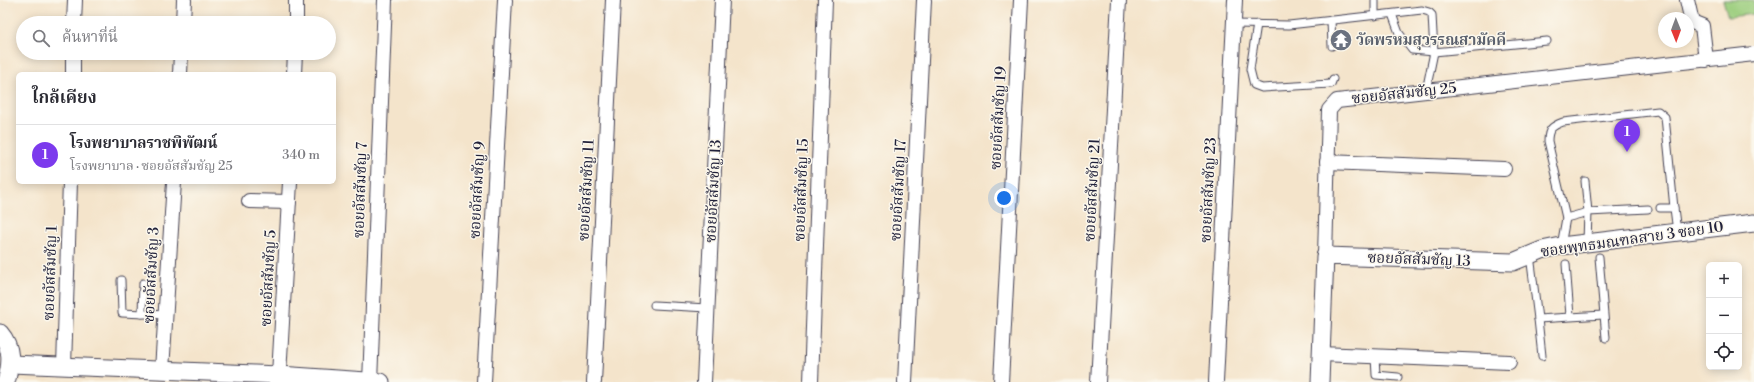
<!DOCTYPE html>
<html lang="th">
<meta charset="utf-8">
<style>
:root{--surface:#fff;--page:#f2f2f3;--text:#2b2b33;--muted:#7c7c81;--line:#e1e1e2;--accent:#7c3aed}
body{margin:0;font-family:"Libre Bodoni","Noto Serif Thai",serif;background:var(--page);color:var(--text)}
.controls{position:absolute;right:12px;bottom:12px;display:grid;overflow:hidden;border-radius:6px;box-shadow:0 2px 10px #0003}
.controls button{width:36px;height:36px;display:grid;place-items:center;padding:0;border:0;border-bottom:1px solid var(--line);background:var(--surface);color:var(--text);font:20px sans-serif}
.compass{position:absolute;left:1658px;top:12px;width:36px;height:36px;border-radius:50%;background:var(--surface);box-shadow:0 2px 10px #0003;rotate:179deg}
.you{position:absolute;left:1004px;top:198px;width:14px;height:14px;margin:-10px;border:3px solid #fff;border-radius:50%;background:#1a73e8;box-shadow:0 0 0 6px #1a73e833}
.badge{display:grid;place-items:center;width:26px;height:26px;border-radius:50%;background:var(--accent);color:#fff;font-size:13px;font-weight:700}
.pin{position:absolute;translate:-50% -33px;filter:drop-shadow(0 1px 2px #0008)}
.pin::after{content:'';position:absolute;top:21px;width:14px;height:12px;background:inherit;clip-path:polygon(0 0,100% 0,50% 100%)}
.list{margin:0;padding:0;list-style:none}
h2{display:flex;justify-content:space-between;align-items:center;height:52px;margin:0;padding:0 16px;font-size:17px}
h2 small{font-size:13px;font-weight:400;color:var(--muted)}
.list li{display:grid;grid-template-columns:26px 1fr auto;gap:12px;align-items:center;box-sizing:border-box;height:60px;padding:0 16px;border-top:1px solid var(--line)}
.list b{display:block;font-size:15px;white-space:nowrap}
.list p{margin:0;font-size:13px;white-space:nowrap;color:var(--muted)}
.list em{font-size:13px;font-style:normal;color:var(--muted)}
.icon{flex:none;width:22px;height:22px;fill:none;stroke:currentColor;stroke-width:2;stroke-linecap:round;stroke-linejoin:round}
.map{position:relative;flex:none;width:1754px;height:382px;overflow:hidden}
.search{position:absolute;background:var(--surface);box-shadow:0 2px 10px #0003;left:16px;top:16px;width:320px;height:44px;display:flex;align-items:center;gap:10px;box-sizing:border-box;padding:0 14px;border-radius:22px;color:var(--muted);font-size:15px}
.panel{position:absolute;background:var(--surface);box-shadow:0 2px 10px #0003;left:16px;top:72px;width:320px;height:112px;border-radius:6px}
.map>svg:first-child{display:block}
</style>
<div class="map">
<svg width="1754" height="382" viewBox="0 0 1754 382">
<rect width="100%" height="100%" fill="#fbf7ec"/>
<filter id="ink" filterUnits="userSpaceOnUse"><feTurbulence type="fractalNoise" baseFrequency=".025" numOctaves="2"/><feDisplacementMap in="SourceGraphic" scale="8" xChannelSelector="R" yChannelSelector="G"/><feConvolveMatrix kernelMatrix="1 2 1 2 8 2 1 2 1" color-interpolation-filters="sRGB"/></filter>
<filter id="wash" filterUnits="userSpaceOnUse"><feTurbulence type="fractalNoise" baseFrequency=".012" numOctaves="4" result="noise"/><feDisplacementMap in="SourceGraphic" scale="16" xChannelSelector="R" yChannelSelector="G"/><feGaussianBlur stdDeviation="0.9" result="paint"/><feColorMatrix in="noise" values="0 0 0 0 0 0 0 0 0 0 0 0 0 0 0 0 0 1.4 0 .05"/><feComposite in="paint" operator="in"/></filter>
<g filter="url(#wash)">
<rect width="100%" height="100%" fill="#f4e4cb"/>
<polygon fill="#9cce7e" stroke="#5f785c" points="1723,0 1754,0 1754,14 1728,17"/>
</g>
<g filter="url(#ink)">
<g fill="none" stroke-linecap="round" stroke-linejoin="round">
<g stroke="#423f51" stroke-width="9">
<g id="service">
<polyline points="1375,0 1375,16"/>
<polyline points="1392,14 1399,33 1412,50 1434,52 1547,41"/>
<polyline points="1331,20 1332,46"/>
<polyline points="1234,24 1289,25 1422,10 1429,12 1432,15 1434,52 1426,91"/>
<polyline points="1257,24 1250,69 1254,85 1262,88 1331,84 1333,79"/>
<polyline points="1585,181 1588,212 1587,242"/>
<polyline points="1660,208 1674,208 1677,232"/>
<path d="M 1566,218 L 1548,141 C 1548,129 1552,126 1563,122 L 1658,111 L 1665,117 L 1674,208"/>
<polyline points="1561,246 1566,218 1588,212 1648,209"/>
<polyline points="1530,255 1538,319 1603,315"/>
<polyline points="1599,257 1606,338"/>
<polyline points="1566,264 1570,316"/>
<polyline points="121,280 122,313 166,315"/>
<polyline points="654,305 707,308"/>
<polyline points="142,314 143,283"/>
<polyline points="1538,319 1542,356"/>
<polyline points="1375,357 1376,375 1398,377"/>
</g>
</g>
<g stroke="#423f51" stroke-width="16">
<g id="minor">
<polyline points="1687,0 1692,22 1702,26 1706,60"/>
<polyline points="74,23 75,0"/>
<polyline points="183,23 184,0"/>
<polyline points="296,23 296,0"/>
<polyline points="73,74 73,53"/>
<polyline points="180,74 181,53"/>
<polyline points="294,74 295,53"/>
<polyline points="1327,162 1504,169"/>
<polyline points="249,201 289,202"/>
<polyline points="1325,256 1329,110 1337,101 1754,54"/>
<polyline points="1321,354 1509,362"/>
<polyline points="64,366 70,182"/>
<polyline points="162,370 174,182"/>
<polyline points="279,375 290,182"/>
<polyline points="370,382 385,0"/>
<polyline points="484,382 505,0"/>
<polyline points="594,382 613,0"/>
<polyline points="704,382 722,0"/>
<polyline points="811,382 825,0"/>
<polyline points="905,382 924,0"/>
<polyline points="1001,382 1021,0"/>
<polyline points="1098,382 1119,0"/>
<polyline points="1216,382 1235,0"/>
</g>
</g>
<g stroke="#423f51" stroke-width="19">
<g id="tertiary">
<path d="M 0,333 C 13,348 11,365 6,382"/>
<polyline points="11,364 279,375 381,382"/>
<polyline points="1320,382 1325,256 1513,262 1542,250 1561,246 1754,223"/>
</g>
</g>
<use href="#service" stroke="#fff" stroke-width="7"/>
<use href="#minor" stroke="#fff" stroke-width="14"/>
<use href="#tertiary" stroke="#fff" stroke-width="17"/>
</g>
</g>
<defs>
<g id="temple-disc" transform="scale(1.15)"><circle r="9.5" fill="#6b7280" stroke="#fbf7ec"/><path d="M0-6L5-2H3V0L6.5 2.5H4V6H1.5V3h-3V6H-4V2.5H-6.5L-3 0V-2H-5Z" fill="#fff"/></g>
</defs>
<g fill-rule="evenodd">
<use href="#temple-disc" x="1341" y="40"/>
</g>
<g text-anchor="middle" stroke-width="3" stroke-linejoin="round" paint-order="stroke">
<g font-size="15" font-weight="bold" fill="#5b616d" stroke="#fbf7ec" text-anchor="start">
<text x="1356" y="45">วัดพรหมสุวรรณสามัคคี</text>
</g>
<g font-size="15" fill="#22223b" stroke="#fbf7ec">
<text transform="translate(1404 93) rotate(-6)" y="5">ซอยอัสสัมชัญ 25</text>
<text transform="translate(998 118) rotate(-87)" y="5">ซอยอัสสัมชัญ 19</text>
<text transform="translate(360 190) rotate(-88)" y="5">ซอยอัสสัมชัญ 7</text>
<text transform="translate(477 190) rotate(-87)" y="5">ซอยอัสสัมชัญ 9</text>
<text transform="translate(586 190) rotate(-87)" y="5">ซอยอัสสัมชัญ 11</text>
<text transform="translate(801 190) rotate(-88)" y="5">ซอยอัสสัมชัญ 15</text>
<text transform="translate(898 190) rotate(-87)" y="5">ซอยอัสสัมชัญ 17</text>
<text transform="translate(1092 190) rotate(-87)" y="5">ซอยอัสสัมชัญ 21</text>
<text transform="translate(1208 190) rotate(-87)" y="5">ซอยอัสสัมชัญ 23</text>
<text transform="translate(713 191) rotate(-87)" y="5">ซอยอัสสัมชัญ 13</text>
<text transform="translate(1632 239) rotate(-8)" y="5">ซอยพุทธมณฑลสาย 3 ซอย 10</text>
<text transform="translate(1419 259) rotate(2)" y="5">ซอยอัสสัมชัญ 13</text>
<text transform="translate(50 273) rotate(-88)" y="5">ซอยอัสสัมชัญ 1</text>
<text transform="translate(151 275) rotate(-87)" y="5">ซอยอัสสัมชัญ 3</text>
<text transform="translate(268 278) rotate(-87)" y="5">ซอยอัสสัมชัญ 5</text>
</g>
</g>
</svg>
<div class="controls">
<button>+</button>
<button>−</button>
<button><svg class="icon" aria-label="locate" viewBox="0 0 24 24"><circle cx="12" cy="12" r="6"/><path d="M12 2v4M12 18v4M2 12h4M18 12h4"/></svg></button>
</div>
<svg class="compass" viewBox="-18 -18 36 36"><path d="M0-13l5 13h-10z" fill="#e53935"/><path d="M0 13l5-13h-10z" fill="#7c7c81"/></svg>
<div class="you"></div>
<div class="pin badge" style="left:1627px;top:152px">1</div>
<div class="search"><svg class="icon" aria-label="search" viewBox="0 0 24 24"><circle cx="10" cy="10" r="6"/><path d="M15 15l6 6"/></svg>ค้นหาที่นี่</div>
<section class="panel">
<h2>ใกล้เคียง<small></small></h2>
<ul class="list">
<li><span class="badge">1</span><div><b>โรงพยาบาลราชพิพัฒน์</b><p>โรงพยาบาล · ซอยอัสสัมชัญ 25</p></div><em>340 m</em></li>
</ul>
</section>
</div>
